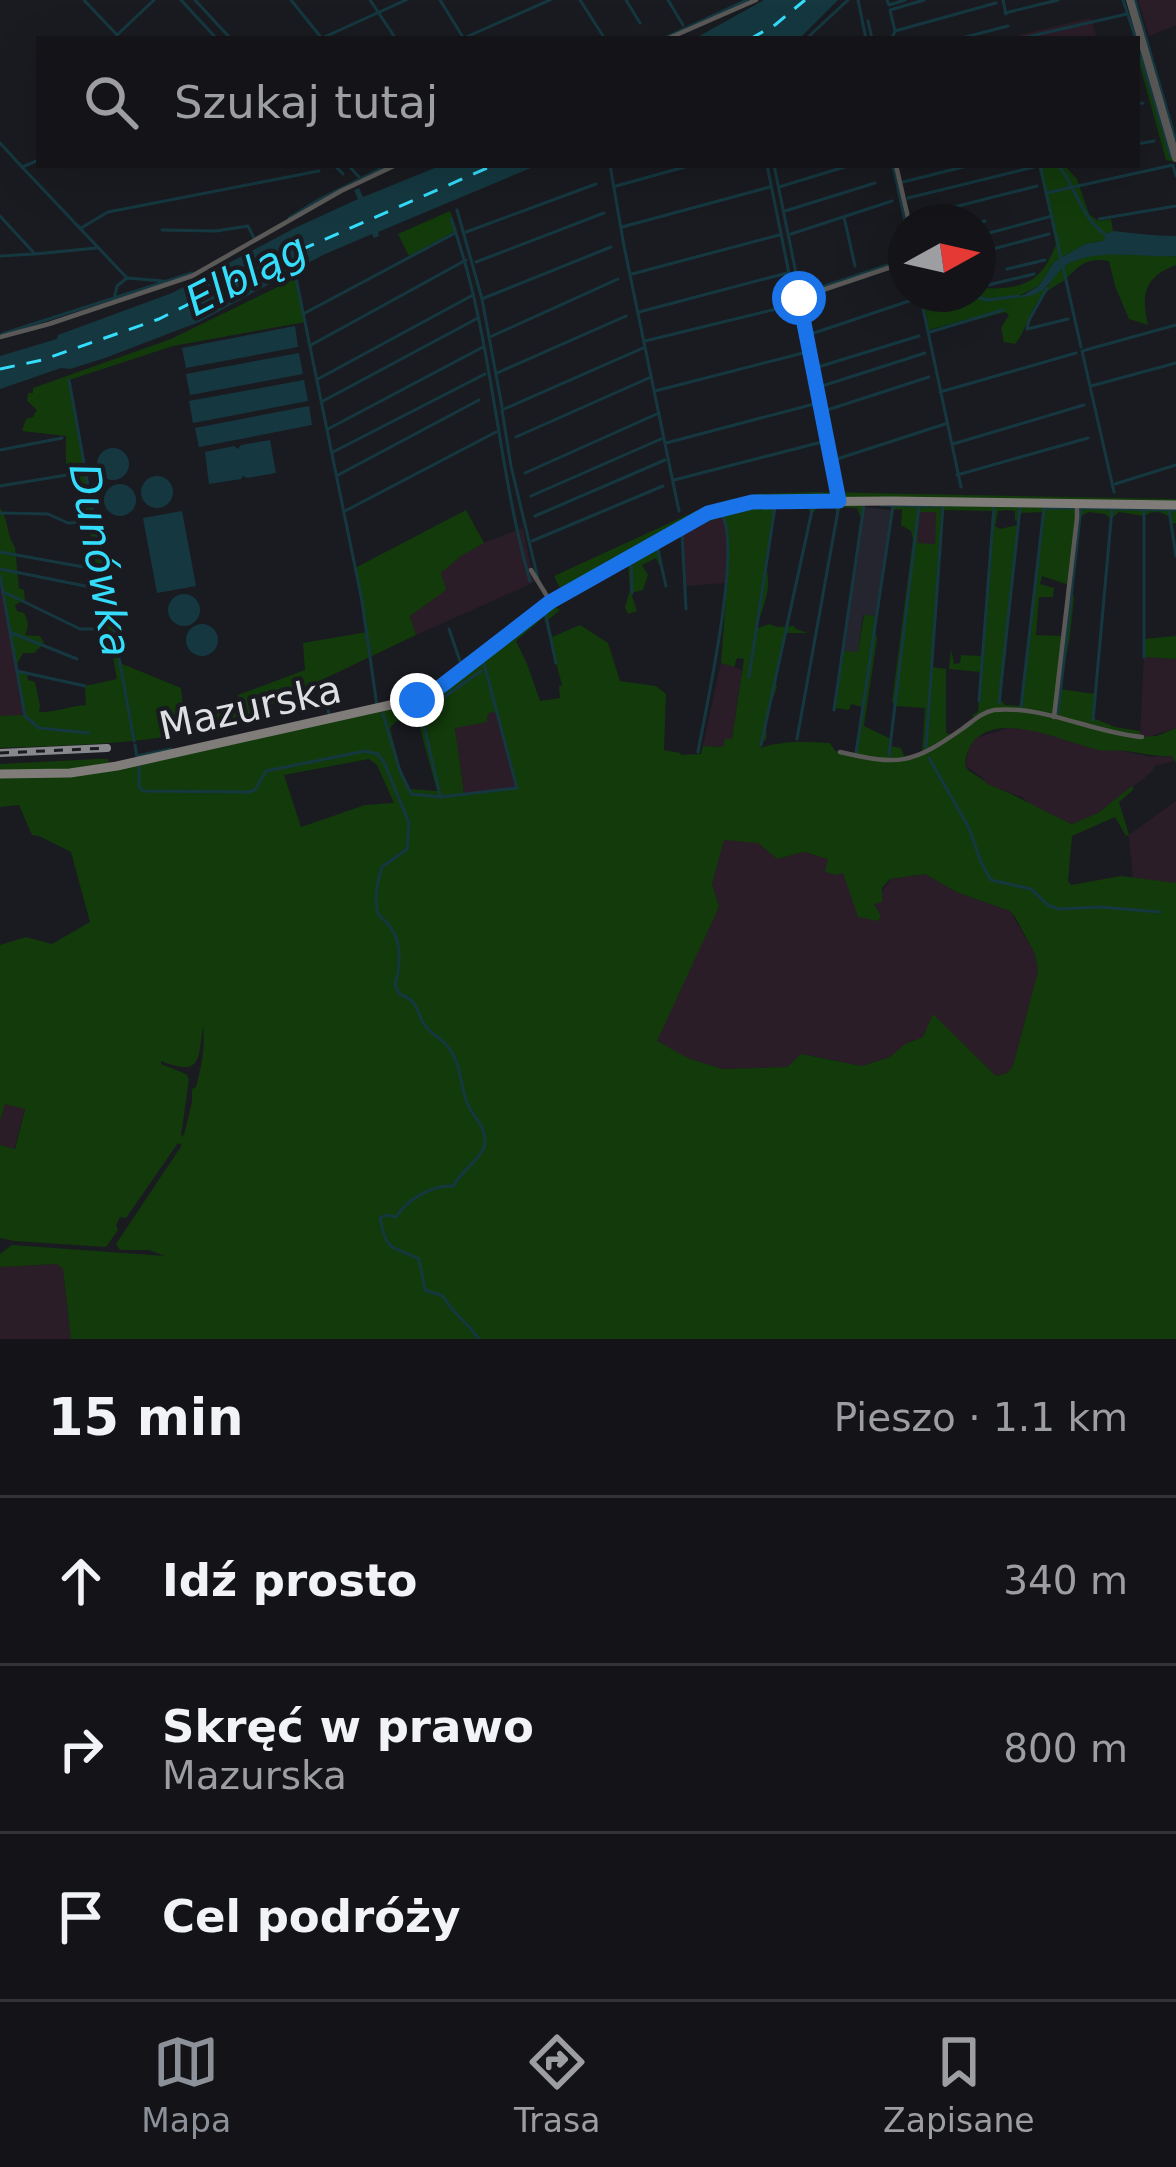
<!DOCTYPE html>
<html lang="pl">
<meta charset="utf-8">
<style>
:root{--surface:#141418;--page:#212125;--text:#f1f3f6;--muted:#9d9ea2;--line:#333337;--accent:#8c9099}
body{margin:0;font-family:"DejaVu Sans",sans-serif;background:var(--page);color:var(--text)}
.compass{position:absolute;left:888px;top:204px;width:108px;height:108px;border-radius:50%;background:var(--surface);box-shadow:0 12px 48px #0002;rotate:82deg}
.stop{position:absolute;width:36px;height:36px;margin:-27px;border:9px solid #1a73e8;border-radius:50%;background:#fff}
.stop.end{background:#1a73e8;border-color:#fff;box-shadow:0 3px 12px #0008}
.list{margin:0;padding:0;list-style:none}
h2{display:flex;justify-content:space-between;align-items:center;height:156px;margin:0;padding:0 48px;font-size:51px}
h2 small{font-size:39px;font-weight:400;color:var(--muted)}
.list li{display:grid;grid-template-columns:78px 1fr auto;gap:36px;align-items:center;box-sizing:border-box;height:168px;padding:0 48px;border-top:3px solid var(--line)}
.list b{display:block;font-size:45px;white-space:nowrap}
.list p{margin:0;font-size:39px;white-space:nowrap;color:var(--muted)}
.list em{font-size:39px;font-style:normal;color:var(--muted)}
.icon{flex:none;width:66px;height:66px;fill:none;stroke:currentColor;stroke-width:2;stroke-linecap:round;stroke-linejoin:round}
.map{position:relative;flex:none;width:1176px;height:1339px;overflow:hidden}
.search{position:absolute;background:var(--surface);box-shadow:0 12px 48px #0002;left:36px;right:36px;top:36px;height:132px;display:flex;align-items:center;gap:30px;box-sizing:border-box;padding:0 42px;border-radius:0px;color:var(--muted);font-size:45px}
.sheet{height:660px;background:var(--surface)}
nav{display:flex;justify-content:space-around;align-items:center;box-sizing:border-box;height:168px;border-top:3px solid var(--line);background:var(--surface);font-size:33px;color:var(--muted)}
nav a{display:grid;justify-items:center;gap:6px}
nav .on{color:var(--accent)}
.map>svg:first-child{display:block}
</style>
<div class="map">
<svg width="1176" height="1339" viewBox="0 0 1176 1339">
<rect width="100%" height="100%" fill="#1a1b20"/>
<polygon fill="#24252f" points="864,507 892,510 877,616 863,615 858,653 843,651"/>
<g fill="#2b1d28">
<polygon points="1138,0 1176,0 1176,25 1149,36"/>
<polygon points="1091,18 1097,39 1018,39 1018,35"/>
<polygon points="920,511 937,512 935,545 916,544"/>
<polygon points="719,518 724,518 728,532 725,583 685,586 683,533 694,526"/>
<polygon points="523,528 531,569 537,581 416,635 410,616 445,590 440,573 461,556 484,543"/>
<polygon points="0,577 25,716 0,716"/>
<polygon points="1144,657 1176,659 1176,728 1148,737 1140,737"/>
<polygon points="721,663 742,670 732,739 724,747 703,746"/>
<polygon points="498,711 517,788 464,794 455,727 487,722 488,713"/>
<polygon points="1009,728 1026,729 1150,757 1173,756 1174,761 1154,766 1153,770 1143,779 1098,813 1073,824 1036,809 1022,797 986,784 983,778 966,766 968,750 976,738"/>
<polygon points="1176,801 1176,883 1133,878 1129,835"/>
<polygon points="723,840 758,842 777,859 804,852 828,859 836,875 840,872 846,876 858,917 881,916 874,903 891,879 925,874 956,892 1010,911 1035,954 1038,971 1013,1066 1007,1073 996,1076 933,1015 923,1037 905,1044 890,1057 862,1066 801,1054 787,1067 722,1069 688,1058 656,1041 719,907 712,884"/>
<polygon points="5,1104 25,1108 14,1149 0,1145 0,1121"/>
<polygon points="58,1264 63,1269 71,1339 0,1339 0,1267"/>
</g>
<g fill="#123a0b" fill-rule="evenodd">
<polygon points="1137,44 1141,50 1175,162 1166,160 1137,55"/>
<path d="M 1038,165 L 1064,165 L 1077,179 L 1089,214 L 1098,221 L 1111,219 L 1113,231 L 1107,234 L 1103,241 L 1085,244 L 1054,262 L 1039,286 L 1018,296 L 1047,288 C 1051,282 1053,276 1058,271 C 1083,244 1143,258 1176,256 L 1176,265 C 1144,277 1141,294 1148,325 L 1129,319 L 1115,286 L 1109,261 C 1089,257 1080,264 1068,277 C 1061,284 1051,287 1044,294 C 1029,309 1028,328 1015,344 L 1004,342 L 1001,328 L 1009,315 L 1005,312 L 976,320 L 972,318 L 929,330 L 922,294 L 978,294 L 978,288 C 1018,290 1041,286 1056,244 Z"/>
<polygon points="450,211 457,230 409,256 398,234"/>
<path d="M 296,278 L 305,322 L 173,346 L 69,380 L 120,663 L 181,688 L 184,715 L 193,715 L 239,702 L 238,695 L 305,670 L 303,643 L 367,632 L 355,568 L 466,510 L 484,543 L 461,556 L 441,573 L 446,590 L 410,616 L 416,635 L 246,716 C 167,746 83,744 0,748 L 0,716 L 25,715 L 17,671 L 27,673 L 28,680 L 35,682 L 40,706 L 39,712 C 54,713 69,706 86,705 L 85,686 L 117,679 L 79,472 L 70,470 L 66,464 L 66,436 L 22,431 L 26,419 L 33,417 L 37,410 L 27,401 L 28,393 L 33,393 L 33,388 L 171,339 Z"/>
<polygon points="815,492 1176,499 1176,503 727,505 562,592 554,576 698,510 728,500 758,494"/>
<path d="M 864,503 L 858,550 L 861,518 L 857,508 L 840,507 L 838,514 L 834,507 L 819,507 L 811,514 L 807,507 L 775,508 L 766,568 C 773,589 762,609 756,629 L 769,624 L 777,627 L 794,626 L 796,629 L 808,633 L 786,633 L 775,682 L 777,686 C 774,698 766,711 766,724 C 766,729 767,734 766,739 L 762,743 L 761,748 C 784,740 805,742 830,743 L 835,751 L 856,755 L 863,707 L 851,704 L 849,710 L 835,708 L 843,651 L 858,652 L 864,615 L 877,616 L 875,629 L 877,639 L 864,726 L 891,739 L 890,746 L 901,748 L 904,756 L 922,754 L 925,708 L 895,706 L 892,702 L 913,539 L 911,531 L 901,525 L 902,509 L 892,510 L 893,503 L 1176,507 L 1176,523 L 1171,524 L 1170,518 C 1162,511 1153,510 1144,516 L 1119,512 L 1111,519 L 1105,514 L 1088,512 L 1080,517 L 1072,592 L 1074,597 L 1070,636 L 1060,689 L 1095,694 L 1093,718 L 1115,727 L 1140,731 L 1140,737 L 1157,736 L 1176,728 L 1176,763 L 1172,756 C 1156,757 1142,753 1126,751 C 1117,749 1108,752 1099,750 C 1066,743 990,705 969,749 C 967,752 964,763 966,767 C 969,773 982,777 987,784 C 1017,795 1043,811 1072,824 L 1098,813 L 1132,786 L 1134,789 L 1119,802 L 1129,835 L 1126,836 L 1115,817 L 1072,836 L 1068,881 L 1071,885 L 1121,876 L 1176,883 L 1176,1339 L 71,1339 L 63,1269 L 57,1264 L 0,1267 L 0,1254 L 12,1245 L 165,1256 L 149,1250 L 120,1250 L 116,1244 L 182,1145 L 178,1143 L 126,1218 L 120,1217 L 116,1225 L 118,1230 L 106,1247 L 15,1241 L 0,1238 L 0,1145 L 15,1149 L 25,1109 L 5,1104 L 0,1121 L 0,945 L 26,937 L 52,944 L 90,922 L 71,852 L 39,836 L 32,835 L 19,805 L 0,807 L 0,776 L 70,775 L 419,702 L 554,601 L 687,525 L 738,506 ZM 942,510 L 992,511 L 983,656 L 961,655 L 960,663 L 954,664 L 951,648 L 949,669 L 981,672 L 978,712 L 972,715 L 975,719 L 953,735 L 946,733 L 946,669 L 932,667 ZM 1007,510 L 1015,511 L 1015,520 L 1018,522 L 1019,513 L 1044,512 L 1020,706 L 1005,705 L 1001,700 L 1018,525 L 1000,529 L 995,526 L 998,511 ZM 920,512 L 936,512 L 935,544 L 917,543 ZM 719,518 L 724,518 L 728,532 L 725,583 L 727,584 L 721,663 L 734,667 L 737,658 L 744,659 L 732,739 L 725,739 L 723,747 L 703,746 L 701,754 L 681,755 L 680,753 L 664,750 L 666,694 L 656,686 L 620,681 L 608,643 L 580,625 L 552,637 L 548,620 L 560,610 L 554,606 L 628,562 L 630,590 L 625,607 L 628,614 L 637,611 L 631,593 L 643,590 L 648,575 L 642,565 L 656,558 L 659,565 L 662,564 L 660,549 L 662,544 L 694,526 ZM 1042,576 L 1069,585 L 1063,636 L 1036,635 L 1039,597 L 1053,597 L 1054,588 L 1040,584 ZM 544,617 L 562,685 L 559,686 L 560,698 L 540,701 L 527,664 L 516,641 ZM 498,712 L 516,788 L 464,794 L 455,728 L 487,722 L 488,713 ZM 417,717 L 437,791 L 410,789 L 400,768 L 390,728 L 395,722 ZM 369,759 L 377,765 L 394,803 L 365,805 L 301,827 L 284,775 ZM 724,840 L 758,843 L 777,859 L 804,852 L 828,859 L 825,872 L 836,875 L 843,873 L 858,917 L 878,921 L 881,916 L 874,904 L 882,902 L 882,888 L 890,879 L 925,874 L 956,892 L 1010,911 L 1015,917 L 1035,954 L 1038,971 L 1013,1066 L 1007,1073 L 996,1076 L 933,1014 L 923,1037 L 905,1044 L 890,1057 L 862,1066 L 801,1054 L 787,1067 L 722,1069 L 688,1058 L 657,1041 L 719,907 L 712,884 ZM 203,1026 C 205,1049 202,1064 196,1087 L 192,1089 L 192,1102 L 184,1135 L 181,1136 L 189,1079 L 186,1074 L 161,1064 L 161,1061 C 202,1077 198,1060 203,1026 Z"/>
<path d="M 0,508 C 9,520 6,536 15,547 L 19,588 L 24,590 L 25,600 L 15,605 L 17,611 L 24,613 C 29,623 29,626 25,635 L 40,636 L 44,643 L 34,653 L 23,653 L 16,666 L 0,576 Z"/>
<polygon points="1176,636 1176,659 1144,657 1144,639"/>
<polygon points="97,759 108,759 110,765 70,771 0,772 0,764"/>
</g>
<g fill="#153840">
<polygon points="764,0 838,0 799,39 694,39"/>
<polygon points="442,165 538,165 378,232 379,236 374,238 372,234 323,255 199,322 105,358 70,369 61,368 0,389 0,356 57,339 58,335 172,293 295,228 358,199 354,190 359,188 363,197"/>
<path d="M 1113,231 C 1134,233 1154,236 1176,236 L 1176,256 C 1144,258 1111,250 1080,259 C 1047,268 1059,294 1018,298 L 1039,286 L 1054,262 L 1085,244 L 1103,241 L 1107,234 Z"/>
<polygon points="295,326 298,347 186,368 182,348"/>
<polygon points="299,353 303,374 190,395 186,374"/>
<polygon points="304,380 308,401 193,423 189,401"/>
<polygon points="309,406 312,425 199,447 195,428"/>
<polygon points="270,440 276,473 247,478 243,476 241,479 209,484 205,452 234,446 238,449 241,445"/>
<circle cx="113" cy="464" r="16"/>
<circle cx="157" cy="492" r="16"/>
<circle cx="120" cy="500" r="16"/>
<polygon points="182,511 196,586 157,593 143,518"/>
<circle cx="184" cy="610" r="16"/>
<circle cx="202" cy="640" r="16"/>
</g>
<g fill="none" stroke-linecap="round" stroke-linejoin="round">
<g stroke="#153840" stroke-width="3">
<polyline points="84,0 117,35 154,0"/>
<polyline points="181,0 217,39"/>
<polyline points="195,0 231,39"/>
<polyline points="291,0 320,36"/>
<polyline points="370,0 396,39"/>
<polyline points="440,0 464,39"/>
<polyline points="580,0 605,39"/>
<polyline points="626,0 640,23"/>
<polyline points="668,0 683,25"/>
<polyline points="858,0 866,39"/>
<polyline points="887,0 889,5 905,0"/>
<polyline points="1003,0 1006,14"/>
<polyline points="1123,0 1136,39"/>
<polyline points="1135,0 1176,141"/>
<polyline points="1005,13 1058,0"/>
<polyline points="868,21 872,39"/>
<polyline points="895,31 996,3"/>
<polyline points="464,38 550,0"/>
<polyline points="320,39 406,0"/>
<polyline points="662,39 747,0"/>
<polyline points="806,39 848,0"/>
<polyline points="887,39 893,36 895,31 890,10 924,0"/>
<polyline points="958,39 1008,26"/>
<polyline points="1018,39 1127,14"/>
<polyline points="1137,43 1171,157"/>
<polyline points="1137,104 1143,103"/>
<polyline points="0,143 22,167 39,160"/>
<polyline points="1137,144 1154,141"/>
<polyline points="334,165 343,174"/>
<polyline points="348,165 359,177"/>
<polyline points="610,165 624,246 679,511"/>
<polyline points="767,165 833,490"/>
<polyline points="774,165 840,490"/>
<polyline points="893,165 906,226"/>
<polyline points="1040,165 1061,258"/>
<path d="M 1058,165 C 1076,187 1083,221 1106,235"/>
<polyline points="22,167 127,278"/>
<polyline points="903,182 971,165"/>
<polyline points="616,186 692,165"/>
<polyline points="779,187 851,165"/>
<polyline points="1046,193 1173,165 1176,176"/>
<polyline points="908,198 1034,167"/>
<polyline points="457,210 482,299 502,407"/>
<polyline points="785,211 875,183"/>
<polyline points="0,216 35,254 96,248"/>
<polyline points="844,217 855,266"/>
<polyline points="289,218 320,199 388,165"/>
<polyline points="911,218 1037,186"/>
<path d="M 451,219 C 493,335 496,463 530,581"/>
<polyline points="1099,219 1176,206"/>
<polyline points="978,223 985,221"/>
<polyline points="622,227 770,187"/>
<polyline points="81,228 108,212 319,171"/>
<polyline points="162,230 216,231 248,226 254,238"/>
<polyline points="466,232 596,184"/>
<polyline points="791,234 892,201"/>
<polyline points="978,236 1052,216"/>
<polyline points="978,253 1049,234"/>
<polyline points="0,256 34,254"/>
<polyline points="476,262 604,213"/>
<polyline points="1063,267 1081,347"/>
<polyline points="1007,269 1045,260"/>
<polyline points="632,274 779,235"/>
<polyline points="296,278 362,601 377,706"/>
<polyline points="980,287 1034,274"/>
<polyline points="1047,288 1029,320 1027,329 1068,319"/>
<polyline points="801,294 906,259"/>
<polyline points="920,294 961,487"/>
<polyline points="965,294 988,300 1018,296"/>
<polyline points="484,298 611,247"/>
<polyline points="114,299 117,286 127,278 163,281"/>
<polyline points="639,312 787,273"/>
<polyline points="305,313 455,233"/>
<polyline points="930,332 1003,310"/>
<polyline points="2,334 192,273"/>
<polyline points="811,334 912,300"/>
<polyline points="490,337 618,279"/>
<polyline points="645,341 793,305"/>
<polyline points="311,345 466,260"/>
<polyline points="818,367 919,336"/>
<polyline points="497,373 626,316"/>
<polyline points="318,379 473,295"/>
<polyline points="69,380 134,741"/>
<polyline points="1091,386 1176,363"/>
<polyline points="819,387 925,353"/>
<polyline points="655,391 803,353"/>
<polyline points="940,392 1076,353"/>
<polyline points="323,401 478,318"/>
<polyline points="824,411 929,377"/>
<polyline points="328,429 483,347"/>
<polyline points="516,437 651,377"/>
<polyline points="666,443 814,404"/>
<polyline points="953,444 1084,405"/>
<polyline points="0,450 62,438"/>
<polyline points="333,452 485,374"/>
<polyline points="834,460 945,424"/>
<polyline points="525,473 659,413"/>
<polyline points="338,475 479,400"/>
<polyline points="957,475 1088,438"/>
<polyline points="674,480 822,442"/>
<polyline points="1115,484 1176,465"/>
<polyline points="0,486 73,474"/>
<polyline points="1114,492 1082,351 1176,325"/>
<polyline points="531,496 661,439"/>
<polyline points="881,505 929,506"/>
<polyline points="933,506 937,506"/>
<polyline points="1046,508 1074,508"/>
<polyline points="1082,508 1176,510"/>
<polyline points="1169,510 1176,556"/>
<polyline points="345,511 496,432"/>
<polyline points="0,513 48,514 68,523 84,522"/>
<polyline points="535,516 665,460"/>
<polyline points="682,533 686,609"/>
<polyline points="532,541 663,486"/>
<polyline points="657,547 666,586"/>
<polyline points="0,552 89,568"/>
<polyline points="0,569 95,588"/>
<polyline points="0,576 25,716 39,728 89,733"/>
<polyline points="538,579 511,466 502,410 643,348"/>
<polyline points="4,592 80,629 102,629"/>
<polyline points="632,593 631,560 635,558"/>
<polyline points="545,612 556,663"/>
<polyline points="449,629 460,661"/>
<polyline points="12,633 77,659"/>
<polyline points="1144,657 1144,510"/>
<polyline points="17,671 85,686"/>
<polyline points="749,677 775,507"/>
<polyline points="438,683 559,591"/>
<polyline points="322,686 329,714"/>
<polyline points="979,701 994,508"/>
<polyline points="999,703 1020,508"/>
<polyline points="419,704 440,795"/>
<polyline points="1021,707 1044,508"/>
<polyline points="834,710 864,505"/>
<polyline points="423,712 481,671"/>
<polyline points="1058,713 1081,508"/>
<polyline points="383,714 400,771 411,794 441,797 517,788 483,660"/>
<polyline points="1093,720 1112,509"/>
<polyline points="797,739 839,505"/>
<polyline points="135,745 137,758"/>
<polyline points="761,745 813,506"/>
<polyline points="926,747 943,506"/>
<path d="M 698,752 C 706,707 743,544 721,513"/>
<polyline points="856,753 893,506"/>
<polyline points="889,755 919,506"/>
<polyline points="137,756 171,749"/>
<polyline points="929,758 969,828 981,862 991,880 1031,889 1048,905 1058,909 1100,907 1160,912"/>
<path d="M 139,767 L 139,787 L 143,791 L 249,792 L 255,790 L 266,771 L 365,751 L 378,754 L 384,762 L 409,823 L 407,849 L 382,867 C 378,880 373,902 379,915 C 380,916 391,927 392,929 C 402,944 400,968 395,985 L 399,994 C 421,1001 415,1014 427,1028 C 433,1035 442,1039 448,1047 C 461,1063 460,1082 466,1100 C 471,1116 485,1123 485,1142 C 484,1157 461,1171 453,1186 C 432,1185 407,1199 396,1217 L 386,1215 L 380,1218 C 387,1254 392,1245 419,1259 L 425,1290 L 443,1296 C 452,1313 468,1323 479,1339"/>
</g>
<g stroke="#33ddfb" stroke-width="3" stroke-dasharray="15 12" stroke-linecap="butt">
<polyline points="750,39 775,25 805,0"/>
<polyline points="0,369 42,360 159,319 271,263 494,165"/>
</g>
<g stroke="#5b5957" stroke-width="4.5">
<polyline points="667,39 756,0"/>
<polyline points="896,165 909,222"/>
<polyline points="0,337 49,324 192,276 341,191 396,165"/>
<polyline points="839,499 799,298 906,262"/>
<polyline points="531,570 550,601"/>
<polyline points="1054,717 1077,518 1077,504"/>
<path d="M 840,752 C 900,766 912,764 962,729 C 972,722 982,712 994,710 C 1044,705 1093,733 1142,737"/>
</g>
<polyline stroke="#5b5957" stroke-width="8" points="1130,0 1176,158"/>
<polyline stroke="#807c79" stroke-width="9" points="0,774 70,773 117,766 417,699 440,687 564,593 682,526 730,506 756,502 892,501 1176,505"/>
<g stroke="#87888c" stroke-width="8">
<polyline id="rail" points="0,753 107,748"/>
</g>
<use href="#rail" stroke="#1a1b20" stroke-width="3" stroke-dasharray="9" stroke-linecap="butt"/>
</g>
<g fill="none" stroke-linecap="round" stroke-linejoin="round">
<polyline stroke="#1a73e8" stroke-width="15" points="417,700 440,687 550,602 708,513 752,502 839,501 799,298"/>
</g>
<g text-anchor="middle" stroke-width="9" stroke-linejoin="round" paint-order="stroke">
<g font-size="39" fill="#dedfe2" stroke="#1a1b20">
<text transform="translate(250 707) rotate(-12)" y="14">Mazurska</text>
</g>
<g font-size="42" font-style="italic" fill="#33ddfb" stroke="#1a1b20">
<text transform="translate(246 274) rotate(-27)" y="15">Elbląg</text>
<text transform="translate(101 560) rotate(80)" y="15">Dunówka</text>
</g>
</g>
</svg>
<svg class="compass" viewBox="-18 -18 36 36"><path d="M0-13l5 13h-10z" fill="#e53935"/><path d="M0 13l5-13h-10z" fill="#9d9ea2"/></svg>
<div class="stop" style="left:799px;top:298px"></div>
<div class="stop end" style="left:417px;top:700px"></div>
<div class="search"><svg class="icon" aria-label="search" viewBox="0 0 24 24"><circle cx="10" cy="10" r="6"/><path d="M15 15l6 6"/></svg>Szukaj tutaj</div>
</div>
<section class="sheet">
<h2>15 min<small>Pieszo · 1.1 km</small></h2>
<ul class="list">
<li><svg class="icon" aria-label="ahead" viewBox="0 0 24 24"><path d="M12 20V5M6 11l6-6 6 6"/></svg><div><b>Idź prosto</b></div><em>340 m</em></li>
<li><svg class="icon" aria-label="right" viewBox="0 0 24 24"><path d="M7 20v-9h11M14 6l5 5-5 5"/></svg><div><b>Skręć w prawo</b><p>Mazurska</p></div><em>800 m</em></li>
<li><svg class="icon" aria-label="arrive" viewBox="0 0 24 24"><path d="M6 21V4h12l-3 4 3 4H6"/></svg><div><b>Cel podróży</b></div></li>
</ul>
</section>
<nav>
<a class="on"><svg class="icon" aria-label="map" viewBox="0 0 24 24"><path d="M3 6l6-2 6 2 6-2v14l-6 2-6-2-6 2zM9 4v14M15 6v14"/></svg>Mapa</a>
<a><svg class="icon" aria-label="directions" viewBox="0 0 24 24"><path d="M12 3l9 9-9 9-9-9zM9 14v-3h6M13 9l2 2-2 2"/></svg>Trasa</a>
<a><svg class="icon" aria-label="saved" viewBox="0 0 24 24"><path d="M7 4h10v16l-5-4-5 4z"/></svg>Zapisane</a>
</nav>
